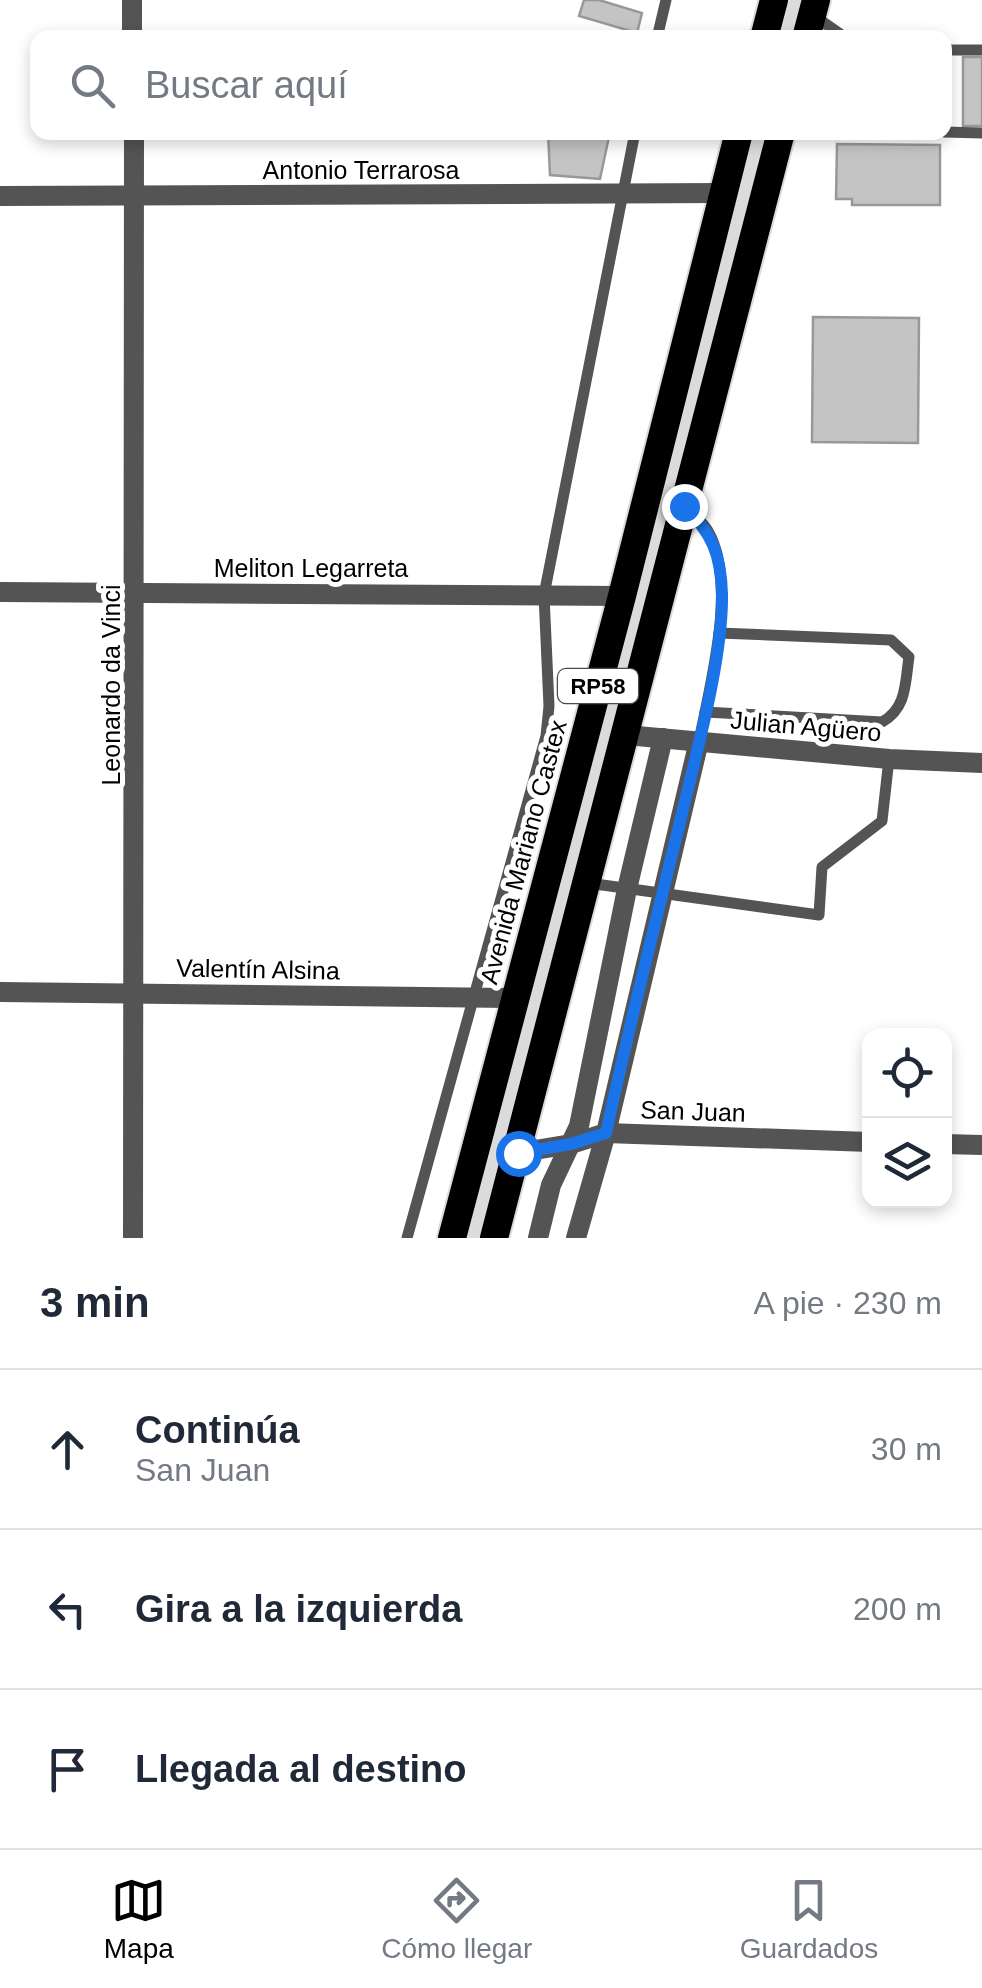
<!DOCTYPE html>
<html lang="es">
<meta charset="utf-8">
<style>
:root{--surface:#fff;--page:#f2f2f3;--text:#1f2937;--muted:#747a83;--line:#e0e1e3;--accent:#000}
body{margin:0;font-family:Arial,sans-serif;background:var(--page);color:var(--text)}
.controls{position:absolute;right:30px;bottom:30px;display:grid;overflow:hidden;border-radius:20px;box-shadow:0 5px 15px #0003}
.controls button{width:90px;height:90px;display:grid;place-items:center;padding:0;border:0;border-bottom:2px solid var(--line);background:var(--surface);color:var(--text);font:50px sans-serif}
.stop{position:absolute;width:30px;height:30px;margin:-22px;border:8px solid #1a73e8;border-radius:50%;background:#fff}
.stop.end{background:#1a73e8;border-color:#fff;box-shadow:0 2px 10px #0008}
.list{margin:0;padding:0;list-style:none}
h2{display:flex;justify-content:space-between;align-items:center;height:130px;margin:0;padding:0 40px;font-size:42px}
h2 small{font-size:32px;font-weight:400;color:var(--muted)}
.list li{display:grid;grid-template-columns:65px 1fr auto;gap:30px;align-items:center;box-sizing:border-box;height:160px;padding:0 40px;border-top:2px solid var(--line)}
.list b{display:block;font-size:38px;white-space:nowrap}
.list p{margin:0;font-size:32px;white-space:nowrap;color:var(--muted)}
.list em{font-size:32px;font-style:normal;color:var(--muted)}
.icon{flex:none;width:55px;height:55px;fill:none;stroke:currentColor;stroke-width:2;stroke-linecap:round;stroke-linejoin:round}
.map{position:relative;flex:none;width:982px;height:1238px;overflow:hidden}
.search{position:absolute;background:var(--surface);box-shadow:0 5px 15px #0003;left:30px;right:30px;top:30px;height:110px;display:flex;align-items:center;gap:25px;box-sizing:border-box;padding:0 35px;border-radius:20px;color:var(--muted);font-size:38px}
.sheet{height:610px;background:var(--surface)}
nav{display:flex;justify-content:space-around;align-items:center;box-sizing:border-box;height:140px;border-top:2px solid var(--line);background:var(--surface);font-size:28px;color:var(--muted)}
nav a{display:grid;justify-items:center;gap:5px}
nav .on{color:var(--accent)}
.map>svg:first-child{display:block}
</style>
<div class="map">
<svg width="982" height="1238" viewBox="0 0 982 1238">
<rect width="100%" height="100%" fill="#fff"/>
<g fill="#dbdbdb">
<polygon points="786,0 801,0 792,37 777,38"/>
<polygon points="753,133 767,133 487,1238 467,1238 602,726"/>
</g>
<g fill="#c4c4c4" stroke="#989898" stroke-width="2.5">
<polygon points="584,0 599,0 642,13 637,33 579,16"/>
<rect x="963" y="57" width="19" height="69"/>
<polygon points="548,132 610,132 600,179 550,175"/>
<polygon points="837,144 940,145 940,205 852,205 852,199 836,199"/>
<polygon points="813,317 919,318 918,443 812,442"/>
</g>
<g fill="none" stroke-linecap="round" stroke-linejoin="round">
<g stroke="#dbdbdb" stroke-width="32">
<g id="trunk">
<polyline points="764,38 774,0"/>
<polyline points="806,38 816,0"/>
<polyline points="452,1238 622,596 739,132"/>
<polyline points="494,1238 781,132"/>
</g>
</g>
<g stroke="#545454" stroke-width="11">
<polyline points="813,15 846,38"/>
<polyline points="657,38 666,0"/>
<polyline points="944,50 982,50"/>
<polyline points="944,132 982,133"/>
<path d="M 687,507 C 694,515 703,522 708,531 C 738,582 710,685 699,741"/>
<path d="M 705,712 L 882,722 C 907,708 905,683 909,657 L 891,640 L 719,633"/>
<polyline points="588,883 819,915 822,867 882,821 889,759"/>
<polyline points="407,1238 546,736 549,706 544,595 635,132"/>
</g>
<g stroke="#545454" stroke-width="20">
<polyline points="132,0 132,38"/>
<polyline points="0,196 723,193"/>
<polyline points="0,592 622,596"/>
<polyline points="626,735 889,759 982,763"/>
<polyline points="0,992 516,998"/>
<polyline points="944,1144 982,1145"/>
<polyline points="517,1153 571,1144 606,1133 870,1142"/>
<polyline points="133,1238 134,132"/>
<polyline points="538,1238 551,1185 579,1126 627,889 663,738"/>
<polyline points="576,1238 606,1133 699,741"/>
</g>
<use href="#trunk" stroke="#000" stroke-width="28"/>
</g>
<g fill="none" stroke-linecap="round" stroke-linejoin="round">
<path stroke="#1a73e8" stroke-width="12" d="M 518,1153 L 571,1144 L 606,1133 C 630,1021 659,909 686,797 C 700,739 723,653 722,594 C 721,554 712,533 684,506"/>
</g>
<g text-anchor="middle" stroke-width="10" stroke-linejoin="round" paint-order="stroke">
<rect fill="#fff" stroke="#4c4c4c" stroke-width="2.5" x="558" y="669" width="80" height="34" rx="8"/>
<g font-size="22" font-weight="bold" fill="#000">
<text x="598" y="694">RP58</text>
</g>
<g font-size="25" fill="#000" stroke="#fff">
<text x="361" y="179">Antonio Terrarosa</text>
<text x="311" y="577">Meliton Legarreta</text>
<text transform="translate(111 685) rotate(-90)" y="9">Leonardo da Vinci</text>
<text transform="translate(806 726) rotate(5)" y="9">Julian Agüero</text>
<text transform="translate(523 852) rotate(-75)" y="9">Avenida Mariano Castex</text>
<text transform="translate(258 969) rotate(1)" y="9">Valentín Alsina</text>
<text transform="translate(693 1111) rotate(2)" y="9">San Juan</text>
</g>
</g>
</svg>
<div class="controls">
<button><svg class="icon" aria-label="locate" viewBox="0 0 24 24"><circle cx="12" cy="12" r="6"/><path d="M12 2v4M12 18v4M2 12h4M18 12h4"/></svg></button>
<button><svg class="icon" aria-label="layers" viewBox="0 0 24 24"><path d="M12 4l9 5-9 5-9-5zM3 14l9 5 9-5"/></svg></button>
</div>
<div class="stop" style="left:518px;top:1153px"></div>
<div class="stop end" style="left:684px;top:506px"></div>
<div class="search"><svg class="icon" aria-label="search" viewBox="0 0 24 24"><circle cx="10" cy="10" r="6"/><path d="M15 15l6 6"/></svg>Buscar aquí</div>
</div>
<section class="sheet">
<h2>3 min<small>A pie · 230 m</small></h2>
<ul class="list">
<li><svg class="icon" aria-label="ahead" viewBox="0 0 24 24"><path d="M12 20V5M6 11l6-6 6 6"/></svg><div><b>Continúa</b><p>San Juan</p></div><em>30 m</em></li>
<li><svg class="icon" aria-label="left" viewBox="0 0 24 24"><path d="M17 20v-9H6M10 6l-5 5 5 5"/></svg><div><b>Gira a la izquierda</b></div><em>200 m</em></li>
<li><svg class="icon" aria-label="arrive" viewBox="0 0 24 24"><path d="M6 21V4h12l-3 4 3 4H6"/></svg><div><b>Llegada al destino</b></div></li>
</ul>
</section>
<nav>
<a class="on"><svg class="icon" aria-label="map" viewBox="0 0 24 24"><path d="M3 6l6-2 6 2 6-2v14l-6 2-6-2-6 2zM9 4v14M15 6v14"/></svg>Mapa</a>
<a><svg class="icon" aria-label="directions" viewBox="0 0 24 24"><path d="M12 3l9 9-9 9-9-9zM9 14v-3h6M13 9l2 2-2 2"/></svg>Cómo llegar</a>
<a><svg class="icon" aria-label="saved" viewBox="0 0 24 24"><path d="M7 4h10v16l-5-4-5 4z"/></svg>Guardados</a>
</nav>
